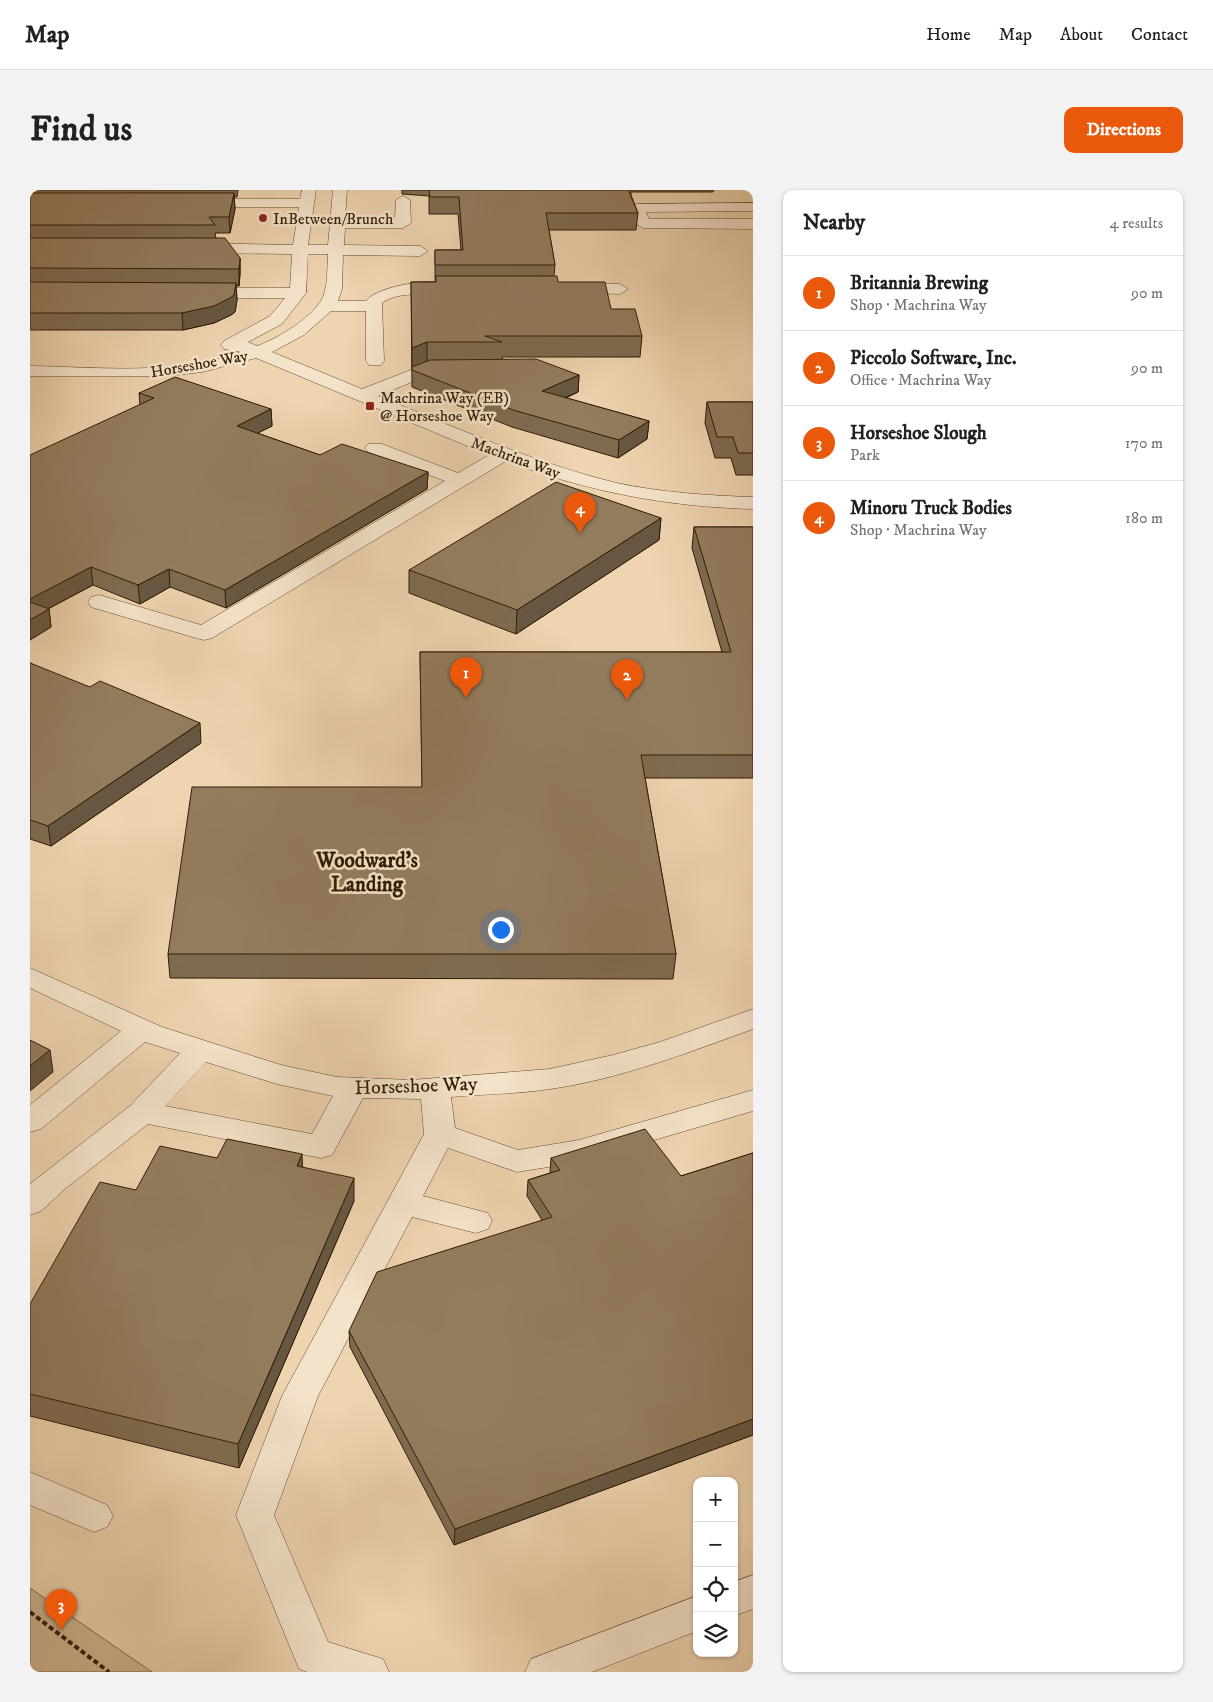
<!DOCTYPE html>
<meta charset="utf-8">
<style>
:root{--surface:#fff;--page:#f2f2f2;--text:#202124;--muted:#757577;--line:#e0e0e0;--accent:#ea580c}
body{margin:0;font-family:"IM FELL DW Pica",serif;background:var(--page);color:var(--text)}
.controls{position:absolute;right:15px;bottom:15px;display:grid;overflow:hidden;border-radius:10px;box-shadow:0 1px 4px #0004}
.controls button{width:45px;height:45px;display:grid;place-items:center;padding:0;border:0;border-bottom:1px solid var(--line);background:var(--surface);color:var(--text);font:25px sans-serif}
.you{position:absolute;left:470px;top:739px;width:18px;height:18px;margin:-12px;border:4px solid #fff;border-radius:50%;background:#1a73e8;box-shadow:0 0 0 8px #1a73e833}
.badge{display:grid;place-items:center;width:32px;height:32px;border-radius:50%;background:var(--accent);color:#fff;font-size:16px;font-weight:700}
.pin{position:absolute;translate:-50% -41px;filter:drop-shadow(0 1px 2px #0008)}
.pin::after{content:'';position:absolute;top:26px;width:18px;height:15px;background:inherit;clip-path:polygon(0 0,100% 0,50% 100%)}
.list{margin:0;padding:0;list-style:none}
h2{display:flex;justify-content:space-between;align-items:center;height:65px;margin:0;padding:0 20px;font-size:21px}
h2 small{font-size:16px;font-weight:400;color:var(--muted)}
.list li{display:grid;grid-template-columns:32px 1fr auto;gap:15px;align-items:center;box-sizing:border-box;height:75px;padding:0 20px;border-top:1px solid var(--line)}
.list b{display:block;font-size:19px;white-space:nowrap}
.list p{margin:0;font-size:16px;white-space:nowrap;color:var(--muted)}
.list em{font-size:16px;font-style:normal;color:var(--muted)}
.icon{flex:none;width:28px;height:28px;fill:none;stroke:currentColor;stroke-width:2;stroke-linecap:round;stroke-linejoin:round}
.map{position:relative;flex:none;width:723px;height:1482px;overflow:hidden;border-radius:10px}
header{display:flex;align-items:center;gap:30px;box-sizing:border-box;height:70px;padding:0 25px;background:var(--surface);border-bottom:1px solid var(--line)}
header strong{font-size:24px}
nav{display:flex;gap:28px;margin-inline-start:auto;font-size:18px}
.intro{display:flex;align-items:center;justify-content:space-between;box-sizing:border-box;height:120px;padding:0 30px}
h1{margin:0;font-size:35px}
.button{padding:12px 22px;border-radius:10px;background:var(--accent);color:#fff;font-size:18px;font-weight:700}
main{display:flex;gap:30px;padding:0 30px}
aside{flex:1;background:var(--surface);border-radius:10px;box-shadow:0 1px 4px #0004}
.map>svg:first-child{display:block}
</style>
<header>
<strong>Map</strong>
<nav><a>Home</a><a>Map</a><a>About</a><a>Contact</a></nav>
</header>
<div class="intro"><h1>Find us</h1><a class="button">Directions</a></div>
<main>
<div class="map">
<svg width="723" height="1482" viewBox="0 0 723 1482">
<rect width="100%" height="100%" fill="#eed4af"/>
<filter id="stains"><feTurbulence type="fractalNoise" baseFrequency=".004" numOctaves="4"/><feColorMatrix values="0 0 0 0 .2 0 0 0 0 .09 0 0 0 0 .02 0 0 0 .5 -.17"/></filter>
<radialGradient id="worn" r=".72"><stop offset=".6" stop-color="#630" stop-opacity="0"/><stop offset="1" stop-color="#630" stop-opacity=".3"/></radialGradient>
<polygon fill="#ceb592" stroke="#7f694c" points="0,1398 122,1482 0,1482"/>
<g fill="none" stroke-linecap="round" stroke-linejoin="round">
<g stroke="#604b30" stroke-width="1">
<g id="minor">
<path d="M 272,0 L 286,0 L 278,55 L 298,55 L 303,0 L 317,0 L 315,28 L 365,28 L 366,10 L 373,6 L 380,10 L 381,33 L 373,38 L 315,38 L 314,55 L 390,56 L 398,61 L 390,66 L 313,65 L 312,99 L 308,111 L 336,111 C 347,95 417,84 427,99 C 420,110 372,97 352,113 L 354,171 L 351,175 L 339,175 L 336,171 L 336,121 L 301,121 L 274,145 L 242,162 L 332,199 L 391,176 L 424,176 L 427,180 L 424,184 L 399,185 L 348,206 C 427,238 504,273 587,293 C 627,302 682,306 723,307 L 723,319 C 638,317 555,301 476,271 L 182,448 L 174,450 L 166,448 L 61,417 L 58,412 L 61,407 L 69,405 L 171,435 L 415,291 L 338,262 L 335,258 L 338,254 L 352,254 L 428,283 L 459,265 L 226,168 L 172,182 L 138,186 L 0,186 L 0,176 C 69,177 145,186 211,162 L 194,159 L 191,155 L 194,151 L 240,126 L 255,108 L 169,108 L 161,103 L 169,98 L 260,98 L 262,64 L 166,63 L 158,58 L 166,53 L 263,55 L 269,17 L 166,17 L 159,13 L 166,9 L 270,9 ZM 278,64 L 298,64 C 297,77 298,92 294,104 C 288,125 247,149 227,156 L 218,152 L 252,134 L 276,103 Z"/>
<polygon points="723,13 723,21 616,22 619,29 723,29 723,39 613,38 605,33 600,18 607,14"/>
<polygon points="539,94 590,94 598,99 590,104 533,102 531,99 533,96"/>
<path d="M 0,778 L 132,837 L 251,875 L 307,887 L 381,890 L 520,879 L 583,865 L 630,852 L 723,819 L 723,839 C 657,863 590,889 520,899 C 487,904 454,904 421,907 L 425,938 L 488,960 L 549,950 L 723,900 L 723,921 L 549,972 L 487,982 L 418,958 L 393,1006 L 458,1023 L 462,1031 L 458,1039 L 446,1043 L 382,1027 L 288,1206 L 244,1325 L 298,1452 L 353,1469 L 359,1482 L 277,1482 L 269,1479 L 206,1325 L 252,1206 L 394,944 L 391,909 L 333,908 L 302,965 L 291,968 L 118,934 L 36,998 L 11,1021 L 0,1025 L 0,994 L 101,915 L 150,863 L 115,852 L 11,939 L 0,942 L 0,915 L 91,841 L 0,798 ZM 176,872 L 247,894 L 303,906 L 282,944 L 135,916 Z"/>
<polygon points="0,1282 77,1315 83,1326 77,1337 64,1342 0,1315"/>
<polygon points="723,1385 723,1419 704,1426 704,1392"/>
<polygon points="667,1406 667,1441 562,1482 495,1482 501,1469"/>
</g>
</g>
<polyline stroke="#301d06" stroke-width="4" stroke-dasharray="5 3" stroke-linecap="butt" points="0,1422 79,1482"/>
<use href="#minor" fill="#f4e3cb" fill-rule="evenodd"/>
</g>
<g fill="#7e6b51" stroke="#301d06">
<polygon points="0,0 208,0 207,7 204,7 205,19 200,43 185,43 186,48 210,68 210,84 209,96 206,96 207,110 205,122 201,125 184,133 153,140 0,140"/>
<polygon points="372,0 684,0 683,2 601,2 601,5 608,23 606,40 519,40 525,75 524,86 528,92 581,119 612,146 610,167 472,167 472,169 549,185 548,202 536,208 619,231 617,249 588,268 482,237 382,197 381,92 405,92 405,60 431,60 428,24 399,24 399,6 372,4"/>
<polygon points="109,203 241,219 242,236 227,243 290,265 398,282 397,299 196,418 140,397 110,414 63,395 18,419 19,419 21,437 0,450 110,215"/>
<polygon points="677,212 723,212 723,285 706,285 701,268 685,268 675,233"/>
<polygon points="631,328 629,350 486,444 379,403 379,380"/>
<polygon points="664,337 723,337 723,588 615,588 646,764 643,789 140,788 138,764 392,597 390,462 692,462 662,358"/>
<polygon points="0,473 171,553 21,656 0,649"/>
<polygon points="723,963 723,1245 424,1355 320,1157 319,1141 512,1030 497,1006 498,990 520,983 521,968 651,986"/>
<polygon points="187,968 273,977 324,1011 209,1278 0,1226 0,1114 106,1000"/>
</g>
<g fill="#675742" stroke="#301d06">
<polygon points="204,3 205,19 200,43 199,27"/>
<polygon points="210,68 210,84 209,96 209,79"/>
<polygon points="206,93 207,110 205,122 201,125 184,133 153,140 152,123"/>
<polygon points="397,152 397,173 382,179 382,158"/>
<polygon points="549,185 548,202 511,218 512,201"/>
<polygon points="241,219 242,236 208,253 207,236"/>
<polygon points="619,231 617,249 588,268 589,250"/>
<polygon points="398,282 397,299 196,418 195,400"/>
<polygon points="631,328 629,350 486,444 487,420"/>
<polygon points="61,377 63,395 0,428 0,409"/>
<polygon points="139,379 140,397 110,414 108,395"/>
<polygon points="19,419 21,437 0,450 0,430"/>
<polygon points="170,533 171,553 21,656 18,636"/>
<polygon points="20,860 23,882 0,901 0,876"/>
<polygon points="272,964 273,987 267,976"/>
<polygon points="324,988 324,1011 209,1278 208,1254"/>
<polygon points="723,1229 723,1245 424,1355 425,1339"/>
</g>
<g fill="#937c5e" stroke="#301d06">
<polygon points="399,0 601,0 599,2 608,23 516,23 525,75 405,75 405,60 433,60 429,7 400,7"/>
<polygon points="0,3 204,3 199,27 179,27 185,35 0,35"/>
<polygon points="0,48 195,48 210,68 209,79 0,78"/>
<polygon points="406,86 527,86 528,92 575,92 581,119 605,119 612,146 455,146 472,152 397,152 382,158 381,92 406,92"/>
<polygon points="0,92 206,93 204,105 200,108 184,116 152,123 0,123"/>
<polygon points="506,169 549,185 512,201 619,231 589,250 483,220 382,180 382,177 400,170"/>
<polygon points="145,187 241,219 207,236 290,265 312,254 398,282 195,400 139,379 108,395 61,377 0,409 0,265 124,208 109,203"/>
<polygon points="677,212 723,212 723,263 708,263 703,247 687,247"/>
<polygon points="526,292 631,328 487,420 379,380"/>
<polygon points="664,337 723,337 723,565 611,565 646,764 138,764 162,597 392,597 390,462 701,462"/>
<polygon points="0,412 19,419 0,430"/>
<polygon points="0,473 60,497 70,491 170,533 18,636 0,630"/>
<polygon points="0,850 20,860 0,876"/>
<polygon points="615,939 651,986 723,963 723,1229 425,1339 319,1141 347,1082 522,1027 498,990 530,980 521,968"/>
<polygon points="197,949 272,964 267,976 324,988 208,1254 0,1204 0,1114 70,992 106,1000 130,956 187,968"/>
</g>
<g fill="#8f2418" stroke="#f4e3cb" stroke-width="2">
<circle cx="233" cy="28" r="5"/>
<rect x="335" y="211" width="10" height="10" rx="2.5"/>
</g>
<g text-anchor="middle" stroke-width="5" stroke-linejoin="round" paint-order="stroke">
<g font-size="16" fill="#301d06" stroke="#f4e3cb" text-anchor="start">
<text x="243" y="34">InBetween/Brunch</text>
<text x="350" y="213">Machrina Way (EB)<tspan x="350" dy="18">@ Horseshoe Way</tspan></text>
</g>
<g font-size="16" fill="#301d06" stroke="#f4e3cb">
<text transform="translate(169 173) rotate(-10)" y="6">Horseshoe Way</text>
<text transform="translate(486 267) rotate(20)" y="6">Machrina Way</text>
</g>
<g font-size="20" fill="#301d06" stroke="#f4e3cb">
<text transform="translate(386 895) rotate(-2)" y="7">Horseshoe Way</text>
</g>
<g font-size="21" font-weight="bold" fill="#301d06" stroke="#f4e3cb">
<text x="337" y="677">Woodward's<tspan x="337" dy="24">Landing</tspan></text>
</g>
</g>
<rect width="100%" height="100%" filter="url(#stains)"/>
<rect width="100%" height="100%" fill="url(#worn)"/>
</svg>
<div class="controls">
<button>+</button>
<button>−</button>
<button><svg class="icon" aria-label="locate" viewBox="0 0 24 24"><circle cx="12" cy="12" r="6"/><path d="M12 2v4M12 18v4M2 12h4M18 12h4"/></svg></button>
<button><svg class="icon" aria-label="layers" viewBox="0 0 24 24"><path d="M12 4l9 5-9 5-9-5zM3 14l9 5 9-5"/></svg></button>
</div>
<div class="you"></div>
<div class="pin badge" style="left:436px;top:508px">1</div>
<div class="pin badge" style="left:597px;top:510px">2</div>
<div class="pin badge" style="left:31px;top:1440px">3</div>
<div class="pin badge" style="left:550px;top:343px">4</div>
</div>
<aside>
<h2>Nearby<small>4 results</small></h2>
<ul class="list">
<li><span class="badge">1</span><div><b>Britannia Brewing</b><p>Shop · Machrina Way</p></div><em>90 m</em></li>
<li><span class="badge">2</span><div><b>Piccolo Software, Inc.</b><p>Office · Machrina Way</p></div><em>90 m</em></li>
<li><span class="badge">3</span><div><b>Horseshoe Slough</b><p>Park</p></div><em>170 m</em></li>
<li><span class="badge">4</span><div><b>Minoru Truck Bodies</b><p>Shop · Machrina Way</p></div><em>180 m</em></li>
</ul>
</aside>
</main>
